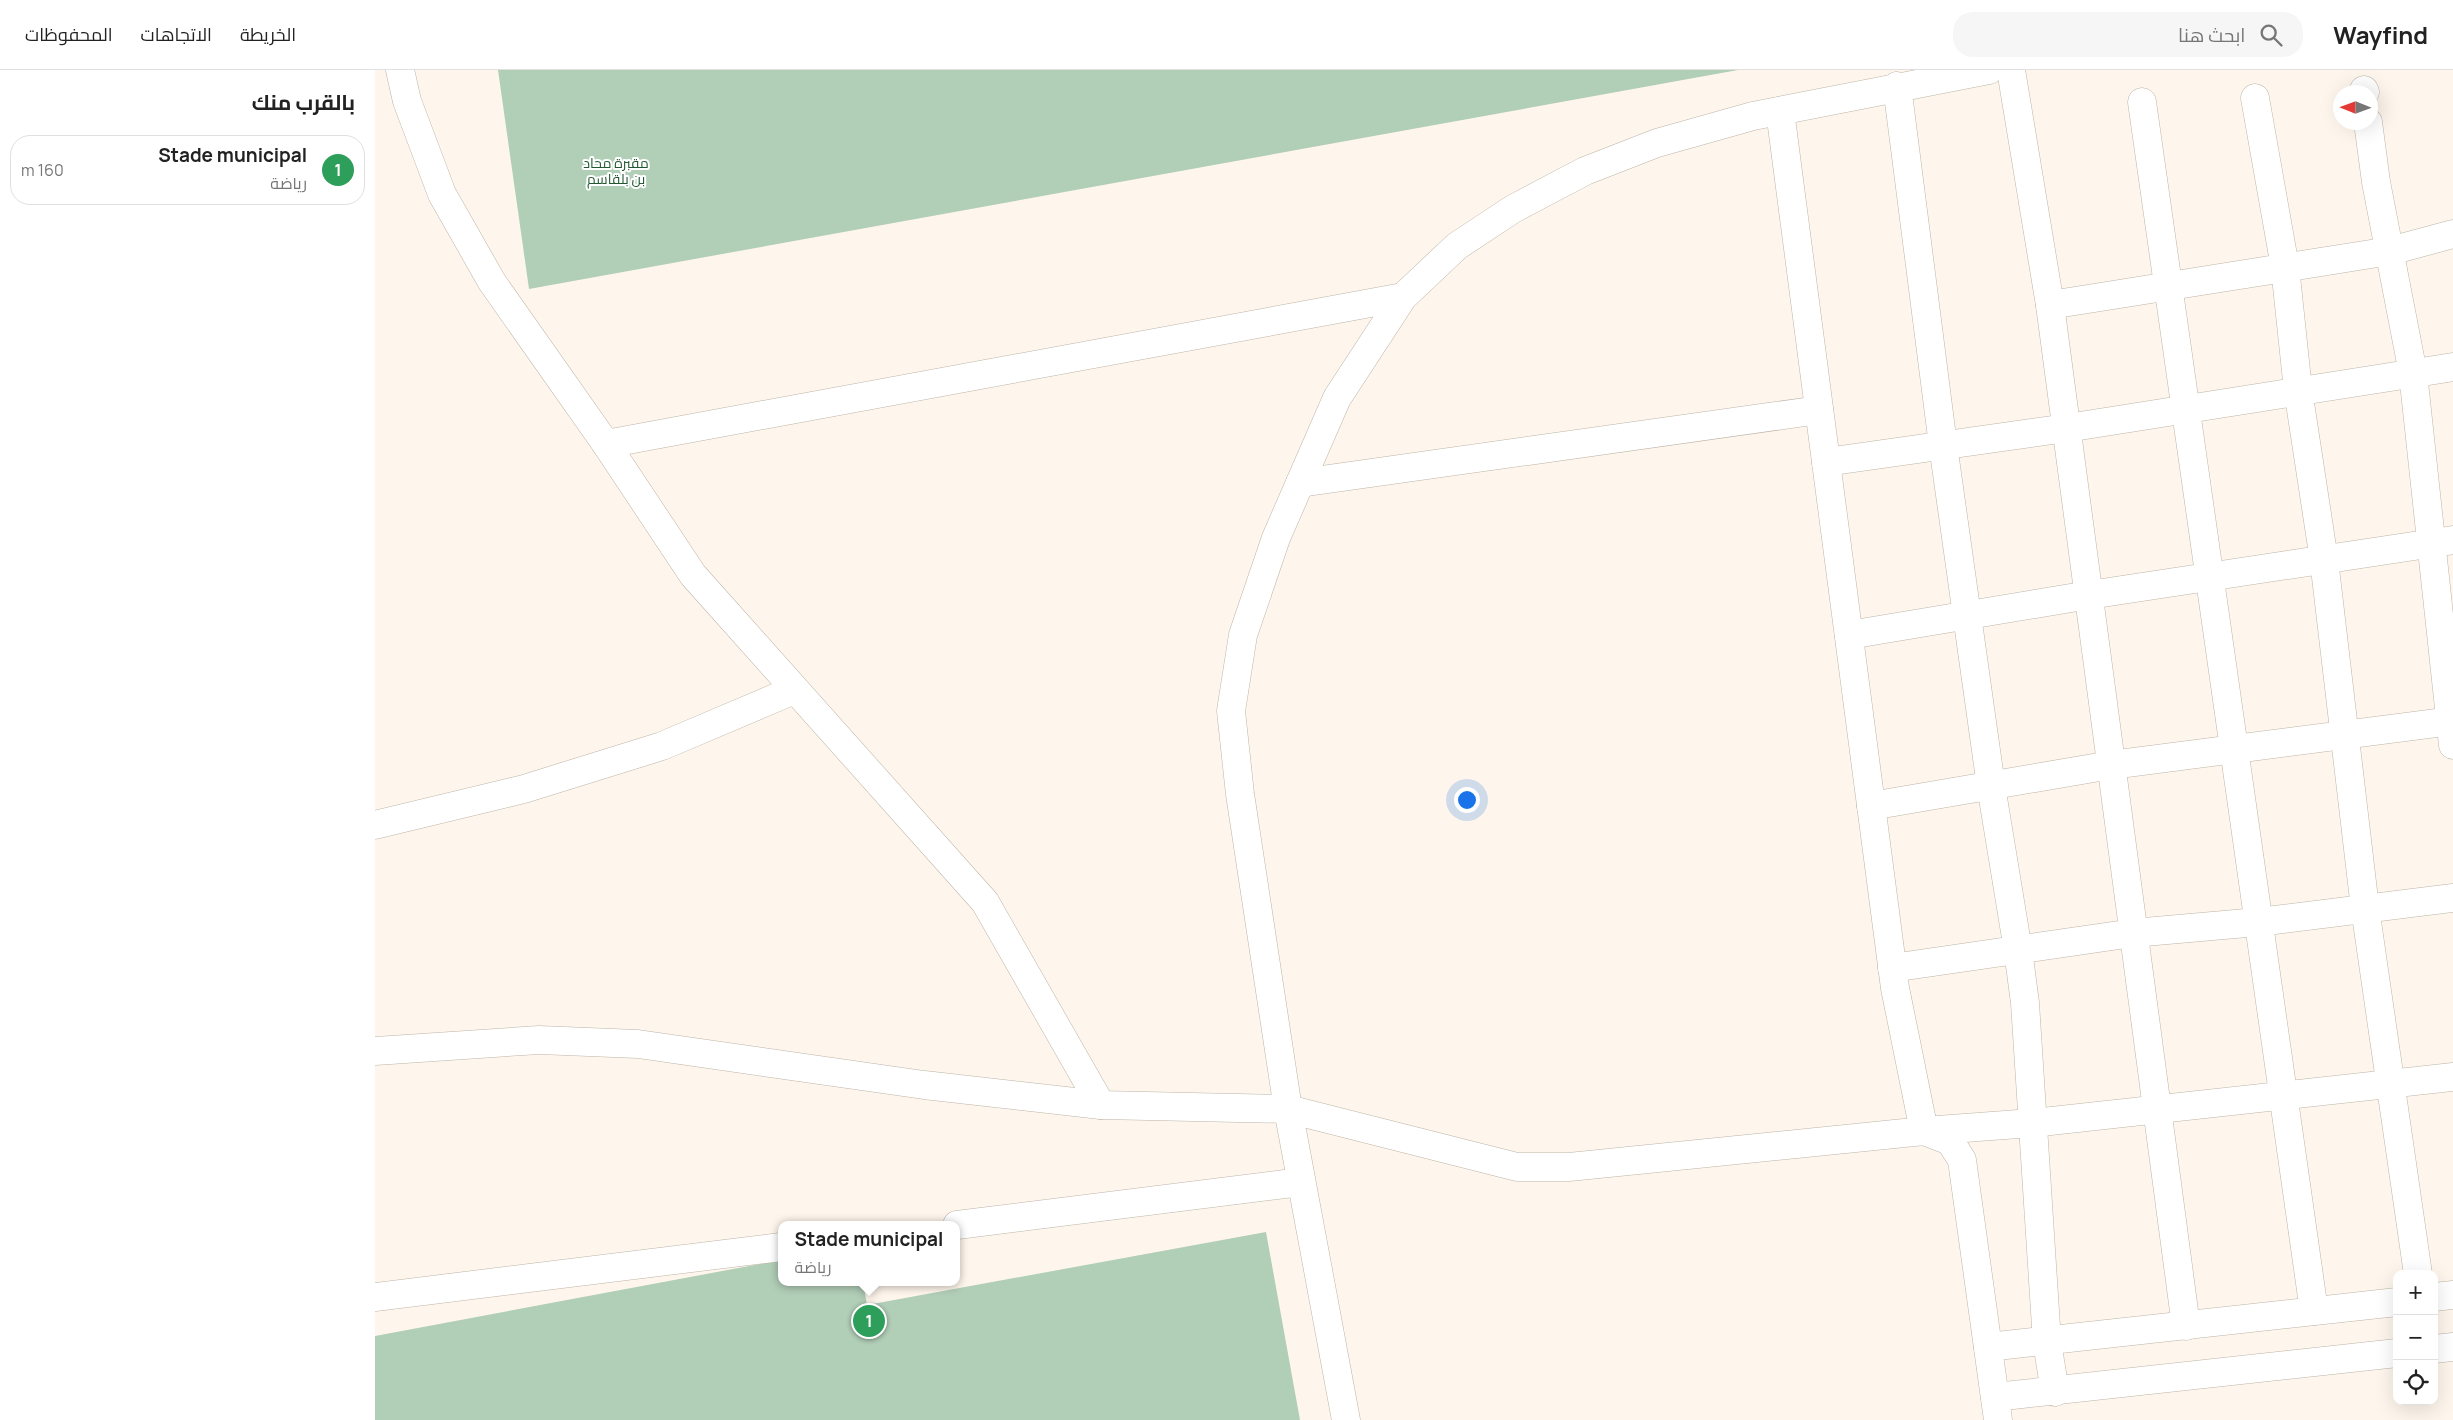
<!DOCTYPE html>
<html lang="ar">
<meta charset="utf-8">
<style>
:root{--surface:#fff;--page:#f6f6f6;--text:#222;--muted:#767676;--line:#e0e0e0;--accent:#db2777}
body{margin:0;font-family:Manrope,Cairo,sans-serif;background:var(--page);color:var(--text);direction:rtl}
.controls{position:absolute;right:15px;bottom:15px;display:grid;overflow:hidden;border-radius:10px;box-shadow:0 5px 20px #0002}
.controls button{width:45px;height:45px;display:grid;place-items:center;padding:0;border:0;border-bottom:1px solid var(--line);background:var(--surface);color:var(--text);font:25px sans-serif}
.compass{position:absolute;left:1958px;top:15px;width:45px;height:45px;border-radius:50%;background:var(--surface);box-shadow:0 5px 20px #0002;rotate:271deg}
.you{position:absolute;left:1091px;top:729px;width:18px;height:18px;margin:-12px;border:4px solid #fff;border-radius:50%;background:#1a73e8;box-shadow:0 0 0 8px #1a73e833}
.badge{display:grid;place-items:center;width:32px;height:32px;border-radius:50%;background:var(--accent);color:#fff;font-size:16px;font-weight:700}
.pin{position:absolute;translate:-50% -50%;border:2px solid #fff;box-shadow:0 1px 5px #0006}
.popup{position:absolute;left:403px;top:1151px;width:182px;height:65px;box-sizing:border-box;display:grid;place-content:center;border-radius:10px;background:var(--surface);filter:drop-shadow(0 1px 4px #0005);font-size:16px;white-space:nowrap;color:var(--muted)}
.popup b{font-size:19px;color:var(--text)}
.popup::after{content:'';position:absolute;left:50%;top:100%;margin-left:-10px;border:10px solid transparent;border-top-color:var(--surface)}
.list{margin:0;padding:0;list-style:none}
h2{display:flex;justify-content:space-between;align-items:center;height:65px;margin:0;padding:0 20px;font-size:21px}
h2 small{font-size:16px;font-weight:400;color:var(--muted)}
.list li{display:grid;grid-template-columns:32px 1fr auto;gap:15px;align-items:center;box-sizing:border-box;height:70px;margin:0 10px 10px;padding:0 10px;border:1px solid var(--line);border-radius:20px}
.list b{display:block;font-size:19px;white-space:nowrap}
.list p{margin:0;font-size:16px;white-space:nowrap;color:var(--muted)}
.list em{font-size:16px;font-style:normal;color:var(--muted)}
.icon{flex:none;width:28px;height:28px;fill:none;stroke:currentColor;stroke-width:2;stroke-linecap:round;stroke-linejoin:round}
.map{position:relative;flex:none;width:2078px;height:1350px;overflow:hidden;direction:ltr}
header{display:flex;align-items:center;gap:30px;box-sizing:border-box;height:70px;padding:0 25px;background:var(--surface);border-bottom:1px solid var(--line)}
header strong{font-size:24px}
nav{display:flex;gap:28px;margin-inline-start:auto;font-size:18px}
.search{width:350px;height:45px;background:var(--page);display:flex;align-items:center;gap:12px;box-sizing:border-box;padding:0 18px;border-radius:20px;color:var(--muted);font-size:19px}
main{display:flex}
aside{flex:1;background:var(--surface)}
.map>svg:first-child{display:block}
</style>
<header>
<strong>Wayfind</strong>
<div class="search"><svg class="icon" aria-label="search" viewBox="0 0 24 24"><circle cx="10" cy="10" r="6"/><path d="M15 15l6 6"/></svg>ابحث هنا</div>
<nav><a>الخريطة</a><a>الاتجاهات</a><a>المحفوظات</a></nav>
</header>
<main>
<div class="map">
<svg width="2078" height="1350" viewBox="0 0 2078 1350">
<rect width="100%" height="100%" fill="#fef6ec"/>
<g fill="#b1ceb7">
<polygon points="123,0 1363,0 154,219"/>
<polygon points="891,1162 925,1350 0,1350 0,1266 406,1190 406,1212 488,1212 492,1235"/>
</g>
<g fill="none" stroke-linecap="round" stroke-linejoin="round">
<g stroke="#bdb4a8" stroke-width="29">
<g id="minor">
<polyline points="25,0 32,31 67,124 117,212 231,374 318,505 610,832 726,1035"/>
<polyline points="1636,0 1675,235 1811,1256"/>
<polyline points="1522,16 1568,375 1616,716 1643,880 1650,933 1672,1272 1680,1322"/>
<polyline points="1989,20 1990,22"/>
<polyline points="1880,28 1910,197 1923,320 1949,490 1990,838 2043,1204"/>
<polyline points="1767,32 1939,1241"/>
<polyline points="1405,41 1520,918 1549,1061 1657,1053 2078,1007"/>
<polyline points="1993,52 2001,112 2038,303 2078,675"/>
<polyline points="1675,235 2015,181 2078,164"/>
<polyline points="231,374 1028,227"/>
<polyline points="1451,392 1692,358 2078,297"/>
<polyline points="925,413 1444,340"/>
<polyline points="1474,565 1714,525 2078,470"/>
<polyline points="1496,736 1736,695 2078,651"/>
<polyline points="0,755 149,719 287,676 419,620"/>
<polyline points="1517,898 1758,863 1883,852 2078,828"/>
<polyline points="0,981 164,970 263,974 549,1015 726,1035 913,1039 1142,1097 1194,1097 1549,1061 1575,1071 1587,1090 1623,1350"/>
<polyline points="582,1155 926,1112"/>
<polyline points="0,1227 406,1177"/>
<polyline points="2059,1227 2078,1225"/>
<polyline points="1613,1277 2022,1232"/>
<polyline points="2059,1279 2078,1277"/>
<polyline points="1620,1327 2022,1283"/>
<polyline points="971,1350 913,1039 865,724 856,641 868,565 901,468 962,328 1028,227 1082,176 1138,139 1210,101 1282,73 1378,46 1614,0"/>
</g>
</g>
<use href="#minor" stroke="#fff" stroke-width="28"/>
</g>
<g text-anchor="middle" stroke-width="4" stroke-linejoin="round" paint-order="stroke">
<g font-size="14" fill="#215831" stroke="#fff">
<text x="241" y="98">مقبرة محاد<tspan x="241" dy="16">بن بلقاسم</tspan></text>
</g>
</g>
</svg>
<div class="controls">
<button>+</button>
<button>−</button>
<button><svg class="icon" aria-label="locate" viewBox="0 0 24 24"><circle cx="12" cy="12" r="6"/><path d="M12 2v4M12 18v4M2 12h4M18 12h4"/></svg></button>
</div>
<svg class="compass" viewBox="-18 -18 36 36"><path d="M0-13l5 13h-10z" fill="#e53935"/><path d="M0 13l5-13h-10z" fill="#767676"/></svg>
<div class="you"></div>
<div class="pin badge" style="left:494px;top:1251px;background:#2e9e5b">1</div>
<div class="popup"><b>Stade municipal</b>رياضة</div>
</div>
<aside>
<h2>بالقرب منك<small></small></h2>
<ul class="list">
<li><span class="badge" style="background:#2e9e5b">1</span><div><b>Stade municipal</b><p>رياضة</p></div><em>160 m</em></li>
</ul>
</aside>
</main>
